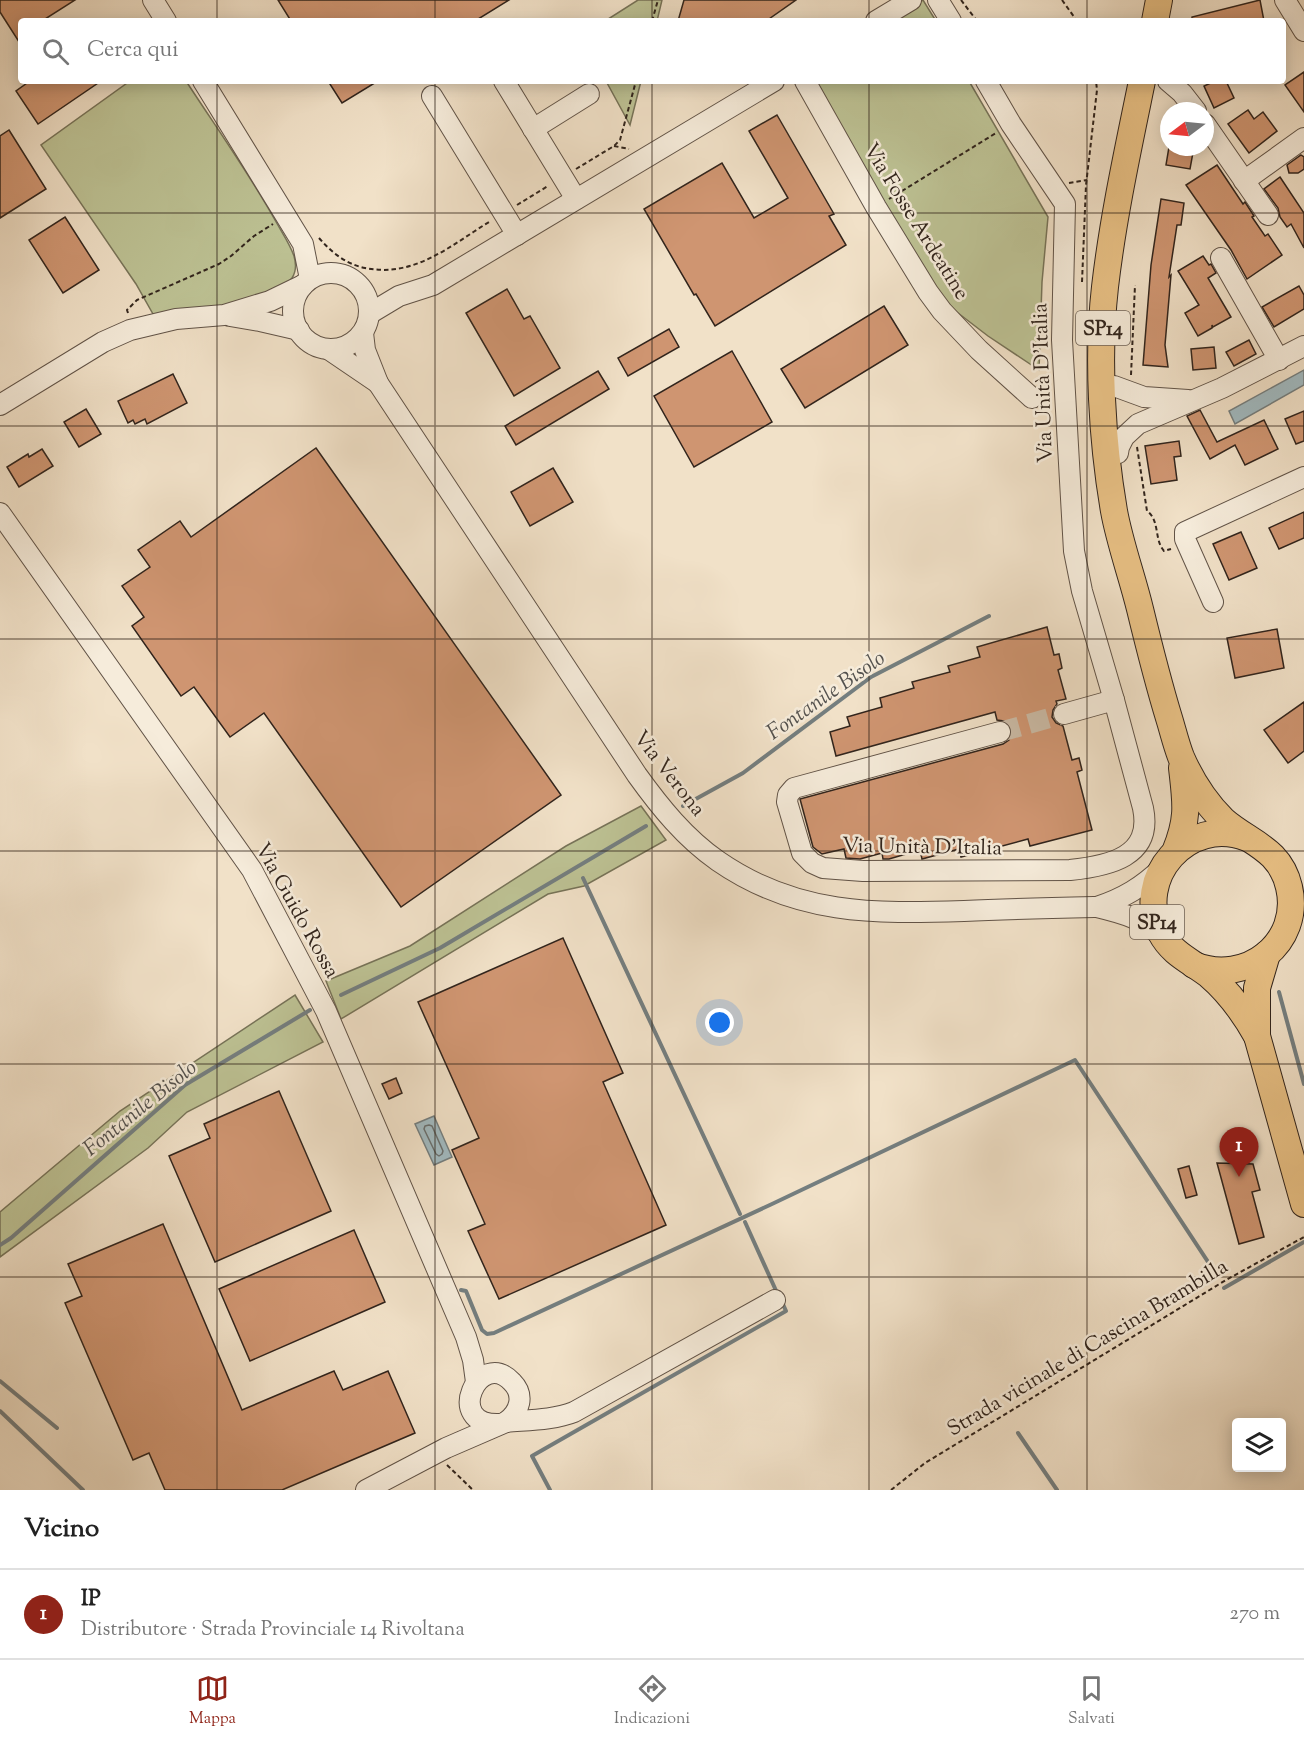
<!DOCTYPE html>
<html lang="it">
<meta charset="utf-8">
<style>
:root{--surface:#fff;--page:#f2f2f2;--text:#222;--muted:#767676;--line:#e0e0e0;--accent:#8f2418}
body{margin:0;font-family:"Sorts Mill Goudy",serif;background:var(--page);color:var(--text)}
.controls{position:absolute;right:18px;bottom:18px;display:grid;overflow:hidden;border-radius:6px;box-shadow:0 3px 15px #0003}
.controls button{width:54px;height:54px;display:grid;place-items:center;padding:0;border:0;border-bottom:2px solid var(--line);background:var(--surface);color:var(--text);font:30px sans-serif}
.compass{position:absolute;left:1160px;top:102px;width:54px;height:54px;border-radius:50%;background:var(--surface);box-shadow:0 3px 15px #0003;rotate:254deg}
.you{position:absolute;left:720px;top:1023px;width:21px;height:21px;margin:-15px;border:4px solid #fff;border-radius:50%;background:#1a73e8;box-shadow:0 0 0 9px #1a73e833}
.badge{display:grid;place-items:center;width:39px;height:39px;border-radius:50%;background:var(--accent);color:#fff;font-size:20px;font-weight:700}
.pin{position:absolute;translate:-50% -50px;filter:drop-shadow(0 2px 3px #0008)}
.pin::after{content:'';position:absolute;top:32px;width:21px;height:18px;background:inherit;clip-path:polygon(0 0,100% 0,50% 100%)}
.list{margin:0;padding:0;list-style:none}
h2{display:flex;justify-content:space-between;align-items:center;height:78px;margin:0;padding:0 24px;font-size:26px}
h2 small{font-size:20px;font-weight:400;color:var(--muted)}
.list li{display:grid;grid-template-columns:39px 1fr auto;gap:18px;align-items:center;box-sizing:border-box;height:90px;padding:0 24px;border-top:2px solid var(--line)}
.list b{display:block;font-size:22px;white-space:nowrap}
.list p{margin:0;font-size:20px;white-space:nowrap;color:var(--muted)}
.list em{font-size:20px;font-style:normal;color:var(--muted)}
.icon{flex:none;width:33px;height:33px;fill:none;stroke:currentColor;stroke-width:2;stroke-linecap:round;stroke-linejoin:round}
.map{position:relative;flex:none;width:1304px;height:1490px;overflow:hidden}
.search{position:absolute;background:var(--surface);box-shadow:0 3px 15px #0003;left:18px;right:18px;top:18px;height:66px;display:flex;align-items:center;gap:15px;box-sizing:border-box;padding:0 21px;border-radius:6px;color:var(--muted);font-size:22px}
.sheet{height:168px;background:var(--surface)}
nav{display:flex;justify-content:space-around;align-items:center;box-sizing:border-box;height:84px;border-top:2px solid var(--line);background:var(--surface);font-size:16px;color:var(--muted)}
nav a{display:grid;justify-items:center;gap:3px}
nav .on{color:var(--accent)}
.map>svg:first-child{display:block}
</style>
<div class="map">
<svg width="1304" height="1490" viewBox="0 0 1304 1490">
<rect width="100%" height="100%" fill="#f1e1c8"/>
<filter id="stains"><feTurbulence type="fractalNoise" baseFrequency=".00333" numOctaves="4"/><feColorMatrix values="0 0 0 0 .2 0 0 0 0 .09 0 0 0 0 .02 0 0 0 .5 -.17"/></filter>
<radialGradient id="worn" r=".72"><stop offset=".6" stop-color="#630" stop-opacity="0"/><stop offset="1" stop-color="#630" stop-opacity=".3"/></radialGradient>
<g fill="#bdc294" stroke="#777358" stroke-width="1.5">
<polygon points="638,0 662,0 657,21 605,21"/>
<polygon points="923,0 936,21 888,21"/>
<path d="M 130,81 L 186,81 C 216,127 248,172 275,220 C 281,231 290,244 294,256 C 296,263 296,272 292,278 C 270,307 188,310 153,314 L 136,284 L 41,145 Z"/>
<polygon points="606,81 641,81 630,125"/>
<polygon points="813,81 969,81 1048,217 1042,282 1039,370 988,336 945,303 875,190"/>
<polygon points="641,806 666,840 584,886 548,894 341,1019 326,981 410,946 566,846"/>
<polygon points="295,995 323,1042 187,1112 148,1148 0,1257 0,1212 120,1111"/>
</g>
<g fill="#a1bac1" stroke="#747e7f" stroke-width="1.5">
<polygon points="1304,370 1304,385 1235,424 1229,411"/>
<polygon points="434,1116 452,1157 434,1165 415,1124"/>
</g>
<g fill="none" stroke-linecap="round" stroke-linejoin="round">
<polygon stroke="#696f6e" stroke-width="1.5" points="429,1125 432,1126 443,1151 442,1154 439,1156 436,1154 424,1129 425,1126"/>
<g stroke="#747e7f" stroke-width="4">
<polyline points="683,806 743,773 871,677 989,616"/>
<polyline points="583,878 740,1214"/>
<polyline points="1279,992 1304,1084"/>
<polyline points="341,995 440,948 646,826"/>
<polyline points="745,1222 778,1295"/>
<polyline points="0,1245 11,1238 185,1085 310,1010"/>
<polyline points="1224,1288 1304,1242"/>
<polyline points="461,1290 466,1291 482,1330 487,1334 494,1333 772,1204 1075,1060 1216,1274"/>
<polyline points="0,1381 57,1428"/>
<polyline points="0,1411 83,1490"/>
<polyline points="1018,1433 1057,1490"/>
<polyline points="550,1490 532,1456 786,1311 782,1302"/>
</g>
</g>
<g fill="#cf9571" stroke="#31241c" stroke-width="1.5">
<polygon points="0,0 75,0 42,21 21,21 21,45 0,12"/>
<polygon points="278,0 509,0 475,21 291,21"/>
<polygon points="684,0 796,0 766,21 678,21"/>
<polygon points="1260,0 1264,21 1192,21 1192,17"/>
<polygon points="1304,72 1304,112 1285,85"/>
<polygon points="30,81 101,81 38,124 16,91"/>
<polygon points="328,81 378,81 342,103"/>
<polygon points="1215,81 1226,81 1234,98 1214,108 1204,86"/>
<polygon points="1248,110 1254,119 1263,112 1277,131 1249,153 1228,124"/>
<polygon points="777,115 834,214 829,216 846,245 715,326 696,294 694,295 644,209 722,163 754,218 788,198 749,131"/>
<polygon points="9,130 46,189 0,218 0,136"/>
<polygon points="1169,147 1194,147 1190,169 1166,165"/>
<polygon points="1301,155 1304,157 1304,169 1298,173 1289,173 1287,165"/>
<polygon points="1217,165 1243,204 1245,202 1254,216 1252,217 1265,236 1268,234 1282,255 1247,279 1231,250 1186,185"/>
<polygon points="1280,177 1304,213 1304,248 1291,224 1287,227 1280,217 1278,208 1264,189"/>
<polygon points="1161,199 1184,203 1181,225 1177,225 1169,277 1171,275 1165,345 1168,367 1143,365 1151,265"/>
<polygon points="65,217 99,270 63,293 29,240"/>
<polygon points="1203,256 1209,265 1211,264 1216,273 1208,278 1231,317 1213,327 1212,325 1212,328 1198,336 1185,313 1199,305 1178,271"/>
<polygon points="1299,286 1304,295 1304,309 1274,327 1262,307"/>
<polygon points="507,289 524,319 530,316 560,368 514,396 466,313"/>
<polygon points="884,306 908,345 805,408 781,369"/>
<polygon points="669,329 679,347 628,376 618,358"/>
<polygon points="1249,340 1256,354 1234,366 1226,352"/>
<polygon points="1214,347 1216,368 1193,370 1191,349"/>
<polygon points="732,351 772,422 694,467 654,396"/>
<polygon points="598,371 609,389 516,445 505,426"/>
<polygon points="173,374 187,403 147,424 145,419 135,424 133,420 128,423 118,401"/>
<polygon points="86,409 101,434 79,447 64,422"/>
<polygon points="1200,410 1217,442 1264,420 1278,449 1245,465 1235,445 1210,459 1187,416"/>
<polygon points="1304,411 1304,441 1296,444 1285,419"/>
<polygon points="1179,441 1181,456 1174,457 1177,480 1151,484 1145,446"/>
<polygon points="316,448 561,795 401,907 264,713 230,737 194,687 181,696 132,626 144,617 122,586 150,567 138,550 180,521 191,537"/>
<polygon points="42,449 53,466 19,487 7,467 28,454 29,457"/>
<polygon points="553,468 573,502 530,526 511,492"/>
<polygon points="1304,512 1304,538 1279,549 1269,528"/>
<polygon points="1241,532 1257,568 1229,580 1213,544"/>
<polygon points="1047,627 1054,655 1059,654 1062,668 1058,670 1066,699 1056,701 1057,704 1053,710 1052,717 1056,723 1063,726 1072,760 1079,758 1082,770 1077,772 1092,830 1030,846 1028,839 961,857 959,849 922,859 920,850 889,859 883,859 882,853 860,859 846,858 844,849 822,854 813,847 800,799 1003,744 1009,740 1012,734 1011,728 1009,724 1004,721 997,720 995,712 836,756 830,732 850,726 847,717 882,707 880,698 914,688 912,682 950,672 948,666 980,657 977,647"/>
<polygon points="1277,629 1284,668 1235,678 1227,638"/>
<polygon points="1304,702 1304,751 1288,763 1264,730"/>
<polygon points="563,938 623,1073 603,1082 666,1225 499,1299 468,1231 485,1224 452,1150 479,1138 418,1002"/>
<polygon points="396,1078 402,1093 389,1099 382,1084"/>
<polygon points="279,1091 331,1211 215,1262 169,1156 210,1138 204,1124"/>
<polygon points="1217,1163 1253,1164 1260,1190 1252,1192 1264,1237 1239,1244"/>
<polygon points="1189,1166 1197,1195 1186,1198 1178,1169"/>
<polygon points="163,1224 242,1410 334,1371 343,1390 388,1371 415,1433 282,1490 165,1490 149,1453 133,1460 65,1303 82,1296 68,1264"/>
<polygon points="354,1230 385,1302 250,1361 219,1289"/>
</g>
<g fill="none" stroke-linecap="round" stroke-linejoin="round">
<polyline stroke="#cbbba6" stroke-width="20" stroke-dasharray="20 10" stroke-linecap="butt" points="1000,732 1064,714"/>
<g stroke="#615347" stroke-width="22">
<g id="minor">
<polyline points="153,0 166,21"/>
<polyline points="938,0 951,21"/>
<polyline points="1285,0 1304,31"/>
<polyline points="876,21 911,0"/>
<polyline points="203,81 303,244 310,279"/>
<polyline points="504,81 576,199"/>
<polyline points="805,81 876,207 928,292 942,311 979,350 1032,398"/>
<path d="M 986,81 L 1011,124 L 1065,204 L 1062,340 L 1074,551 L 1082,591 L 1114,700 L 1143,808 C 1153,857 1109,866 1070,870 L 863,871 L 823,868 L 812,863 L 802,853 L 787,802 L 788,795 L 794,788 L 1000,732"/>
<polyline points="1168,81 1182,93 1196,111"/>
<polyline points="432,96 517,235"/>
<polyline points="1205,124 1268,215"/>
<polyline points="533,129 589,94"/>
<polyline points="1244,181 1304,138"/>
<polyline points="1221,258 1279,360"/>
<circle cx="331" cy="311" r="38"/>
<polyline points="369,314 399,296 433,285 774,81"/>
<polyline points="230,316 260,321 299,330"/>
<path d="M 363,333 L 365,350 L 378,383 L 637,775 C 660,807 685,838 718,861 C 796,915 874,914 964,911 C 1008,909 1053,908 1097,907 C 1122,913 1145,919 1164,939"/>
<polyline points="328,349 378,383"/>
<polyline points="1114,386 1144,397 1188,400"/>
<polyline points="0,405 103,342 130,330 176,319 224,315 270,301 303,285"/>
<polyline points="1118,453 1119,447 1124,437 1138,424 1222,388 1304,346"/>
<polyline points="0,513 252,870 326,1011 466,1337 473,1360 476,1382"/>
<polyline points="1213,602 1185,539 1185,532 1304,477"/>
<polyline points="1064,714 1114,700"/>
<path d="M 1097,907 C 1124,898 1142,887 1163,867"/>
<path d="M 506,1422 C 528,1420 554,1420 574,1412 L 775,1300"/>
<path d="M 366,1490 L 446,1448 L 506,1422 C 520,1412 525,1395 512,1382 C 479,1347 443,1426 499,1424"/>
</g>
</g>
<g stroke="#31241c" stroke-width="28">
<g id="major">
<polyline points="1155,21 1159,0"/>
<path d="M 1142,81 C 1128,149 1113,218 1105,287 C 1097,357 1102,441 1114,511 C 1120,544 1132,576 1140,609 C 1149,646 1158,682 1169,718 C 1173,731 1176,744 1181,757 C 1191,780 1205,802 1223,820 C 1249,843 1280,848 1289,887 C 1302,943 1246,986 1194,965"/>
<path d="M 1247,838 C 1188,815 1133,878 1161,933 C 1172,954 1191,961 1209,975 C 1229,992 1244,1013 1257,1036"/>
<path d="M 1175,852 C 1189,818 1186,803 1182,768"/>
<polyline points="1267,954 1257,988 1257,1036 1304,1204"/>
</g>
</g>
<g stroke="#31241c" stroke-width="2" stroke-dasharray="4.5 3" stroke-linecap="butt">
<polyline points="961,0 977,21"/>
<polyline points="1062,0 1077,21"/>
<polyline points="652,21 658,0"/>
<polyline points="614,146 629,149"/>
<polyline points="576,169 614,146 620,140 636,81"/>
<polyline points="1069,183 1087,180"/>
<polyline points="889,199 996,133"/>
<polyline points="517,205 548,186"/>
<path d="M 319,238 C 332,253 346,264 365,268 C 414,278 450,246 489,222"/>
<polyline points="1082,282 1086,185 1097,90 1096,81"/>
<polyline points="128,313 127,310 137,300 219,264 231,256 254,236 273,224"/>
<polyline points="1131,375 1135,285"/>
<path d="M 1137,447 L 1147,511 C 1160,520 1154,540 1164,551 L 1171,549"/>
<polyline points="447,1465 473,1490"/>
<polyline points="891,1490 925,1463 1226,1280 1304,1237"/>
</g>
<use href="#minor" stroke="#f6ecdb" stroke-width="20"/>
<use href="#major" stroke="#e8c084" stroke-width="26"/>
</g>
<path fill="none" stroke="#31241c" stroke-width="1.5" stroke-opacity="0.55" d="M 217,0 L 217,21M 435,0 L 435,21M 652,0 L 652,21M 869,0 L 869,21M 1087,0 L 1087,21M 217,81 L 217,1490M 435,81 L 435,1490M 652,81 L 652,1490M 869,81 L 869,1490M 1087,81 L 1087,1490M 0,213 L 1304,213M 0,426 L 1304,426M 0,639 L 1304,639M 0,851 L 1304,851M 0,1064 L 1304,1064M 0,1277 L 1304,1277"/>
<g text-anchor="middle" stroke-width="5" stroke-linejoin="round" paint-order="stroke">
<g fill="#f6ecdb" stroke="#6c6055" stroke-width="1.5">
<rect x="1076" y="311" width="54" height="34" rx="4.5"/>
<rect x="1130" y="905" width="54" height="34" rx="4.5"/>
</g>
<g font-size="20" font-weight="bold" fill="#31241c">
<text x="1103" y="335">SP14</text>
<text x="1157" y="929">SP14</text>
</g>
<g font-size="21" fill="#31241c" stroke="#f6ecdb">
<text transform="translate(917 221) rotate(58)" y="7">Via Fosse Ardeatine</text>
<text transform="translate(1042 383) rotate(-92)" y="7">Via Unità D'Italia</text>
<text transform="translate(670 773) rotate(52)" y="7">Via Verona</text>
<text transform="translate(922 846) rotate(1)" y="7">Via Unità D'Italia</text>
<text transform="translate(298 910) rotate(61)" y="7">Via Guido Rossa</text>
<text transform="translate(1087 1347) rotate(-31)" y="7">Strada vicinale di Cascina Brambilla</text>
</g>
<g font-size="22" font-style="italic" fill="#53514e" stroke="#f6ecdb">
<text transform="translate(825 694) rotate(-35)" y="8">Fontanile Bisolo</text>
<text transform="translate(139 1107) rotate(-39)" y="8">Fontanile Bisolo</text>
</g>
</g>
<rect width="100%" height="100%" filter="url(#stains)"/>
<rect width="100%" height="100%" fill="url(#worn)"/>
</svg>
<div class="controls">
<button><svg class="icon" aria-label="layers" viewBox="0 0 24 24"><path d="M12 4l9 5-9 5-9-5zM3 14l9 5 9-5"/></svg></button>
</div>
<svg class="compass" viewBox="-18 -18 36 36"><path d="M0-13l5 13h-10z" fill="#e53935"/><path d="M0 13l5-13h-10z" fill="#767676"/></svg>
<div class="you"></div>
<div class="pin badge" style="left:1239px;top:1177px">1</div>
<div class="search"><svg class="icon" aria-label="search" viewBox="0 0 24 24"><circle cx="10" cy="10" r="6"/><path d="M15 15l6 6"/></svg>Cerca qui</div>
</div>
<section class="sheet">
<h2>Vicino<small></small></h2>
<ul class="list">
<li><span class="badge">1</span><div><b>IP</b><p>Distributore · Strada Provinciale 14 Rivoltana</p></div><em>270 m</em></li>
</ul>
</section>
<nav>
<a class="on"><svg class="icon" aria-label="map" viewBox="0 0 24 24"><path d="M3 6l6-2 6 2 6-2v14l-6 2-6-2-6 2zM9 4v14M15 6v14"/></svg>Mappa</a>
<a><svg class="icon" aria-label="directions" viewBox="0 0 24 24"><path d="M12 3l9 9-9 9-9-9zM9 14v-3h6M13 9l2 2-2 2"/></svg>Indicazioni</a>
<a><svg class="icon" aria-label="saved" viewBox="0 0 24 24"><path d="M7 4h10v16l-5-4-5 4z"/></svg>Salvati</a>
</nav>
